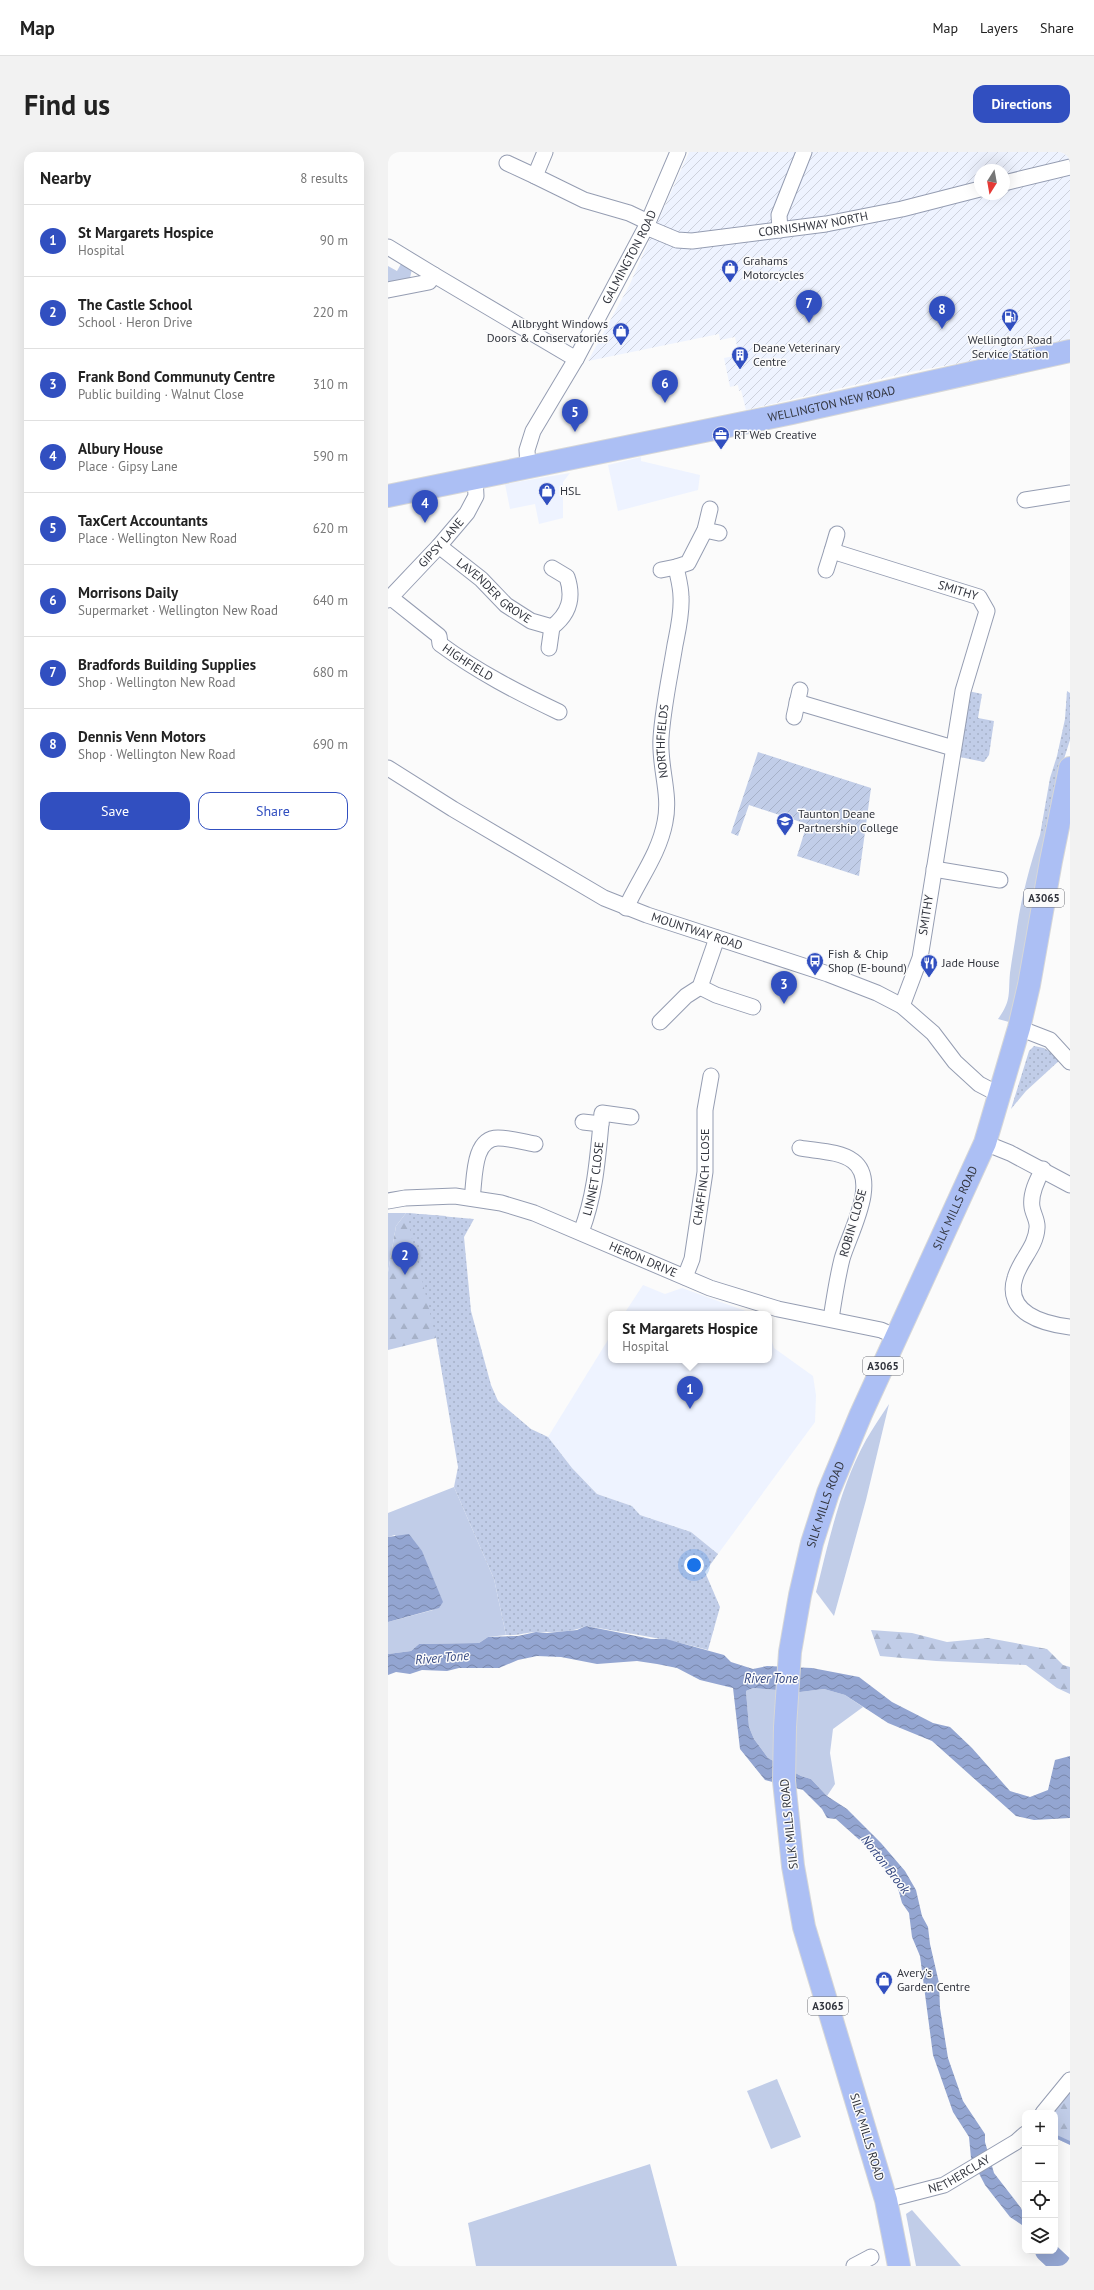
<!DOCTYPE html>
<meta charset="utf-8">
<style>
:root{--surface:#fff;--page:#f2f2f2;--text:#222;--muted:#767676;--line:#e0e0e0;--accent:#314fc0}
body{margin:0;font-family:"PT Sans",sans-serif;background:var(--page);color:var(--text)}
.controls{position:absolute;right:12px;bottom:12px;display:grid;overflow:hidden;border-radius:8px;box-shadow:0 4px 16px #0002}
.controls button{width:36px;height:36px;display:grid;place-items:center;padding:0;border:0;border-bottom:1px solid var(--line);background:var(--surface);color:var(--text);font:20px sans-serif}
.compass{position:absolute;left:586px;top:12px;width:36px;height:36px;border-radius:50%;background:var(--surface);box-shadow:0 4px 16px #0002;rotate:191deg}
.you{position:absolute;left:306px;top:1413px;width:14px;height:14px;margin:-10px;border:3px solid #fff;border-radius:50%;background:#1a73e8;box-shadow:0 0 0 6px #1a73e833}
.badge{display:grid;place-items:center;width:26px;height:26px;border-radius:50%;background:var(--accent);color:#fff;font-size:13px;font-weight:700}
.pin{position:absolute;translate:-50% -33px;filter:drop-shadow(0 1px 2px #0008)}
.pin::after{content:'';position:absolute;top:21px;width:14px;height:12px;background:inherit;clip-path:polygon(0 0,100% 0,50% 100%)}
.popup{position:absolute;left:220px;top:1159px;width:164px;height:52px;box-sizing:border-box;display:grid;place-content:center;border-radius:8px;background:var(--surface);filter:drop-shadow(0 1px 3px #0005);font-size:13px;white-space:nowrap;color:var(--muted)}
.popup b{font-size:15px;color:var(--text)}
.popup::after{content:'';position:absolute;left:50%;top:100%;margin-left:-8px;border:8px solid transparent;border-top-color:var(--surface)}
.list{margin:0;padding:0;list-style:none}
h2{display:flex;justify-content:space-between;align-items:center;height:52px;margin:0;padding:0 16px;font-size:17px}
h2 small{font-size:13px;font-weight:400;color:var(--muted)}
.list li{display:grid;grid-template-columns:26px 1fr auto;gap:12px;align-items:center;box-sizing:border-box;height:72px;padding:0 16px;border-top:1px solid var(--line)}
.list b{display:block;font-size:15px;white-space:nowrap}
.list p{margin:0;font-size:13px;white-space:nowrap;color:var(--muted)}
.list em{font-size:13px;font-style:normal;color:var(--muted)}
.actions{display:flex;gap:8px;padding:12px 16px}
.actions a{flex:1;padding:9px 0;border:1px solid var(--accent);border-radius:12px;text-align:center;font-size:14px;color:var(--accent)}
.actions .main{background:var(--accent);color:#fff}
.icon{flex:none;width:22px;height:22px;fill:none;stroke:currentColor;stroke-width:2;stroke-linecap:round;stroke-linejoin:round}
.map{position:relative;flex:none;width:682px;height:2114px;overflow:hidden;border-radius:12px}
header{display:flex;align-items:center;gap:24px;box-sizing:border-box;height:56px;padding:0 20px;background:var(--surface);border-bottom:1px solid var(--line)}
header strong{font-size:19px}
nav{display:flex;gap:22px;margin-inline-start:auto;font-size:14px}
.intro{display:flex;align-items:center;justify-content:space-between;box-sizing:border-box;height:96px;padding:0 24px}
h1{margin:0;font-size:28px}
.button{padding:10px 18px;border-radius:12px;background:var(--accent);color:#fff;font-size:14px;font-weight:700}
main{display:flex;gap:24px;padding:0 24px}
aside{flex:1;background:var(--surface);border-radius:12px;box-shadow:0 4px 16px #0002}
.map>svg:first-child{display:block}
</style>
<header>
<strong>Map</strong>
<nav><a>Map</a><a>Layers</a><a>Share</a></nav>
</header>
<div class="intro"><h1>Find us</h1><a class="button">Directions</a></div>
<main>
<aside>
<h2>Nearby<small>8 results</small></h2>
<ul class="list">
<li><span class="badge">1</span><div><b>St Margarets Hospice</b><p>Hospital</p></div><em>90 m</em></li>
<li><span class="badge">2</span><div><b>The Castle School</b><p>School · Heron Drive</p></div><em>220 m</em></li>
<li><span class="badge">3</span><div><b>Frank Bond Communuty Centre</b><p>Public building · Walnut Close</p></div><em>310 m</em></li>
<li><span class="badge">4</span><div><b>Albury House</b><p>Place · Gipsy Lane</p></div><em>590 m</em></li>
<li><span class="badge">5</span><div><b>TaxCert Accountants</b><p>Place · Wellington New Road</p></div><em>620 m</em></li>
<li><span class="badge">6</span><div><b>Morrisons Daily</b><p>Supermarket · Wellington New Road</p></div><em>640 m</em></li>
<li><span class="badge">7</span><div><b>Bradfords Building Supplies</b><p>Shop · Wellington New Road</p></div><em>680 m</em></li>
<li><span class="badge">8</span><div><b>Dennis Venn Motors</b><p>Shop · Wellington New Road</p></div><em>690 m</em></li>
</ul>
<div class="actions"><a class="main">Save</a><a>Share</a></div>
</aside>
<div class="map">
<svg width="682" height="2114" viewBox="0 0 682 2114">
<defs>
<pattern id="industrial-furrows" width="10" height="10" patternUnits="userSpaceOnUse"><rect width="10" height="10" fill="#eef3ff"/><path d="M-1 1l2-2M0 10L10 0M9 11l2-2" fill="none" stroke="#cdd1dc"/></pattern>
<pattern id="forest-firs" width="22" height="20" patternUnits="userSpaceOnUse"><rect width="22" height="20" fill="#c1cde8"/><path d="M5 1l3.5 6h-7zM16 11l3.5 6h-7z" fill="#a6b1c8"/></pattern>
<pattern id="park-dots" width="8" height="8" patternUnits="userSpaceOnUse"><rect width="8" height="8" fill="#c1cde8"/><path d="M2 2h.1M6 6h.1" fill="none" stroke="#a6b1c8" stroke-width="1.8" stroke-linecap="round"/></pattern>
<pattern id="garden-furrows" width="10" height="10" patternUnits="userSpaceOnUse"><rect width="10" height="10" fill="#c1cde8"/><path d="M-1 1l2-2M0 10L10 0M9 11l2-2" fill="none" stroke="#a6b1c8"/></pattern>
<pattern id="water-waves" width="16" height="10" patternUnits="userSpaceOnUse"><rect width="16" height="10" fill="#93a5d1"/><path d="M0 5q4-4 8 0t8 0" fill="none" stroke="#7987ab"/></pattern>
</defs>
<rect width="100%" height="100%" fill="#fbfbfb"/>
<g fill="#eef3ff">
<polygon points="253,305 253,309 312,323 310,338 230,359 220,313"/>
<polygon points="182,321 175,330 175,366 151,372 147,352 122,357 117,332"/>
<polygon points="255,1133 277,1142 294,1136 366,1162 236,1162"/>
<polygon points="381,1179 386,1196 425,1224 428,1243 427,1270 330,1402 303,1380 252,1363 244,1354 209,1342 184,1316 160,1285 223,1183 223,1208 381,1208"/>
</g>
<path fill="url(#industrial-furrows)" fill-rule="evenodd" d="M 301,0 L 682,0 L 682,188 L 641,199 L 527,219 L 358,258 L 353,238 L 351,239 L 350,233 L 342,235 L 336,206 L 351,203 L 347,185 L 332,188 L 331,182 L 200,209 L 241,134 ZM 592,18 L 616,18 L 616,42 L 592,42 Z"/>
<g fill="#c1cde8">
<polygon points="14,110 24,117 22,126 0,131 0,114 9,119"/>
<path d="M 652,683 L 657,683 L 637,804 L 621,870 L 610,867 C 624,848 620,841 622,821 C 624,806 627,790 629,775 C 634,743 642,713 652,683 Z"/>
<polygon points="0,1061 18,1061 8,1074 0,1120"/>
<path d="M 501,1252 L 478,1348 L 446,1464 L 428,1440 C 441,1389 452,1335 478,1288 C 485,1276 493,1264 501,1252 Z"/>
<polygon points="66,1335 106,1427 118,1483 100,1485 91,1491 31,1492 23,1499 0,1502 0,1470 45,1458 7,1383 0,1385 0,1361"/>
<polygon points="365,1536 412,1540 436,1537 457,1543 475,1555 445,1577 442,1601 447,1632 439,1644 423,1627 413,1624 380,1606 366,1587 361,1575 358,1539"/>
<polygon points="389,1927 413,1985 383,1997 359,1939"/>
<polygon points="262,2012 289,2114 88,2114 80,2071"/>
<polygon points="524,2058 573,2114 528,2114 518,2062"/>
</g>
<g fill="url(#forest-firs)">
<polygon points="18,1061 58,1064 48,1186 0,1198 0,1120 8,1074"/>
<polygon points="483,1478 524,1481 559,1490 600,1486 659,1497 675,1513 682,1515 682,1542 669,1536 638,1513 548,1509 492,1504"/>
<polygon points="682,1938 682,1993 667,1986 667,1961 663,1961"/>
</g>
<g fill="url(#park-dots)">
<polygon points="580,539 594,542 590,566 606,569 601,603 596,610 567,604"/>
<polygon points="679,539 682,541 682,588 669,629 657,683 652,683 662,626 669,604 677,567"/>
<polygon points="646,894 656,896 673,907 638,939 623,957 641,899"/>
<path d="M 18,1061 L 86,1067 L 76,1085 L 83,1159 L 103,1233 L 110,1249 L 143,1277 L 160,1285 L 184,1316 L 209,1342 L 244,1354 L 252,1363 L 303,1380 L 330,1402 L 317,1420 L 332,1455 L 320,1498 C 280,1487 239,1481 198,1474 C 182,1481 166,1480 149,1480 C 139,1480 130,1484 118,1483 L 106,1427 L 66,1335 L 70,1315 L 48,1186 Z"/>
</g>
<polygon fill="url(#garden-furrows)" points="370,600 483,636 471,724 409,704 419,672 361,653 350,684 343,681"/>
<g fill="url(#water-waves)">
<polygon points="21,1382 34,1399 55,1450 51,1456 0,1470 0,1385"/>
<polygon points="198,1474 263,1487 278,1487 336,1503 343,1510 365,1517 379,1514 424,1516 471,1525 504,1550 545,1571 562,1575 584,1596 622,1639 642,1645 660,1638 667,1608 682,1604 682,1666 646,1668 628,1664 544,1589 500,1571 457,1543 436,1537 412,1540 365,1536 358,1539 361,1575 366,1587 380,1606 413,1624 423,1627 439,1644 459,1657 493,1691 517,1719 528,1738 534,1764 540,1775 542,1792 551,1831 552,1856 560,1906 575,1949 597,1982 597,1990 606,2021 633,2056 637,2065 637,2075 622,2065 597,2033 583,2006 581,1985 565,1960 545,1903 532,1804 524,1785 521,1761 514,1751 508,1729 476,1692 448,1667 439,1666 434,1657 415,1638 377,1628 352,1597 345,1536 312,1528 289,1516 269,1512 249,1509 209,1512 173,1505 149,1504 130,1508 111,1516 71,1516 59,1519 34,1518 22,1522 8,1520 0,1523 0,1502 23,1499 31,1492 91,1491 100,1485 130,1484 148,1480 159,1481 189,1478"/>
</g>
<g fill="none" stroke-linecap="round" stroke-linejoin="round">
<polyline stroke="#93a5d1" stroke-width="3.5" points="667,1984 682,1991"/>
<polyline stroke="#93a5d1" stroke-width="22" points="658,2099 674,2114"/>
<g stroke="#959db2" stroke-width="17">
<g id="street">
<polyline points="157,0 147,24 196,48 241,61 260,70"/>
<polyline points="119,11 147,24"/>
<polyline points="616,31 682,15"/>
<path id="s1" d="M 258,75 L 289,88 L 304,89 L 438,72 L 514,57 L 592,37"/>
<polyline points="392,78 391,63 416,0"/>
<polyline points="0,95 46,123 41,130 0,138"/>
<polyline points="46,123 188,207"/>
<path id="s2" d="M 140,314 L 139,298 L 145,279 L 188,207 L 258,75 L 290,0"/>
<polyline points="637,348 682,341"/>
<polyline points="317,378 331,381"/>
<path id="s3" d="M 51,394 L 93,427 L 118,453 L 143,469 L 164,475 C 181,462 186,446 179,425 L 164,416"/>
<polyline points="444,399 449,382"/>
<polyline points="273,418 288,415"/>
<path id="s4" d="M 438,418 L 444,399 L 591,445 L 599,459 L 575,539 L 532,806 L 514,854"/>
<path id="s5" d="M 2,445 L 51,484 L 52,492 C 90,520 129,540 171,560"/>
<path id="s6" d="M 0,448 L 51,394 L 79,361 L 88,344 L 87,325"/>
<polyline points="161,496 164,475"/>
<polyline points="409,550 565,596"/>
<polyline points="406,565 412,538"/>
<path id="s7" d="M 0,616 L 65,657 L 216,746 L 259,763 L 440,822 L 489,841 L 514,854 L 545,881 L 567,910 L 591,932 L 612,943"/>
<polyline points="546,717 612,728"/>
<path id="s8" d="M 238,756 C 251,727 271,702 277,670 C 283,642 271,615 273,586 C 275,555 282,524 287,493 C 290,478 294,461 293,445 C 293,435 290,425 288,415 L 300,411 L 317,378 L 322,357"/>
<polyline points="312,835 328,843 365,855"/>
<polyline points="272,870 298,844 312,835 329,786"/>
<polyline points="631,876 662,888 682,910"/>
<polyline points="195,970 213,972"/>
<polyline points="597,991 622,1001 682,1033"/>
<path d="M 412,996 C 428,999 452,999 465,1009 C 492,1029 461,1082 454,1107 C 449,1127 446,1147 443,1167"/>
<path d="M 655,1017 C 649,1028 642,1042 644,1055 C 645,1062 650,1069 649,1076 C 648,1095 632,1108 627,1126 C 616,1161 656,1172 682,1175"/>
<path d="M 84,1046 C 87,1029 84,986 110,986 C 122,986 135,990 147,992"/>
<path id="s9" d="M 0,1049 L 17,1046 L 67,1044 L 113,1051 L 146,1061 L 322,1136 L 390,1157 L 493,1178 L 509,1185"/>
<path id="s10" d="M 193,1080 C 208,1042 210,1001 214,961 L 243,965"/>
<path id="s11" d="M 297,1125 L 304,1107 L 317,1020 L 317,958 L 323,924"/>
<polyline points="655,1961 682,1928"/>
<path id="s12" d="M 498,2048 L 556,2033 L 628,1990 L 637,1982"/>
<polyline points="466,2114 483,2105"/>
</g>
</g>
<g stroke="#d6d7d8" stroke-width="24">
<g id="primary">
<path id="s13" d="M 0,344 L 404,261 L 682,199"/>
<path id="s14" d="M 511,2114 L 498,2048 L 416,1775 L 405,1714 L 396,1629 L 397,1575 L 402,1500 L 412,1443 L 424,1391 L 440,1341 L 473,1262 L 597,991 L 631,876 L 641,833 L 663,709 L 682,616"/>
</g>
</g>
<use href="#street" stroke="#fff" stroke-width="15"/>
<use href="#primary" stroke="#acbff4" stroke-width="22"/>
</g>
<defs>
<g id="shop-pin" transform="scale(0.9)"><path d="M0 17L-7.5 6A9.5 9.5 0 1 1 7.5 6Z" fill="#314fc0" stroke="#fbfbfb"/><path d="M-5-2.5h2.3a2.7 3.5 0 0 1 5.4 0H5L5.5 6h-11ZM-1.5-2.5h3a1.5 2.3 0 0 0-3 0Z" fill="#fff"/></g>
<g id="fuel-pin" transform="scale(0.9)"><path d="M0 17L-7.5 6A9.5 9.5 0 1 1 7.5 6Z" fill="#314fc0" stroke="#fbfbfb"/><path d="M-5.5-6h7V0h2V4h1.3V-2.5L3-4.5l.8-.8L6-3V5H2.5V1h-1V6h-7ZM-4.2-4.7v3.2H.2V-4.7Z" fill="#fff"/></g>
<g id="building-pin" transform="scale(0.9)"><path d="M0 17L-7.5 6A9.5 9.5 0 1 1 7.5 6Z" fill="#314fc0" stroke="#fbfbfb"/><path d="M-4-6H4V6H1V3H-1V6H-4ZM-2.5-4.3h1.7v1.8h-1.7ZM.8-4.3h1.7v1.8H.8ZM-2.5-1h1.7V.8h-1.7ZM.8-1h1.7V.8H.8Z" fill="#fff"/></g>
<g id="office-pin" transform="scale(0.9)"><path d="M0 17L-7.5 6A9.5 9.5 0 1 1 7.5 6Z" fill="#314fc0" stroke="#fbfbfb"/><path d="M-6-3h4V-5.5h4V-3h4V5H-6ZM-1-4.5V-3h2v-1.5ZM-6 0V1H6V0Z" fill="#fff"/></g>
<g id="school-pin" transform="scale(0.9)"><path d="M0 17L-7.5 6A9.5 9.5 0 1 1 7.5 6Z" fill="#314fc0" stroke="#fbfbfb"/><path d="M0-5L7-2L0 1L-7-2ZM-4 1L0 2.5L4 1V4Q0 6-4 4Z" fill="#fff"/></g>
<g id="bus-pin" transform="scale(0.9)"><path d="M0 17L-7.5 6A9.5 9.5 0 1 1 7.5 6Z" fill="#314fc0" stroke="#fbfbfb"/><path d="M-5-6H5V4H4V6H2V4H-2V6H-4V4H-5ZM-3.5-4V0h7V-4ZM-3.5 1.2v1.5H-2V1.2ZM2 1.2v1.5H3.5V1.2Z" fill="#fff"/></g>
<g id="restaurant-pin" transform="scale(0.9)"><path d="M0 17L-7.5 6A9.5 9.5 0 1 1 7.5 6Z" fill="#314fc0" stroke="#fbfbfb"/><path d="M-5-6h1v4h1v-4h1v4h1v-4h1v5L-1.5 .5V6h-2V.5L-5-1ZM5-6V6H3V1.5H1.5Q1.5-4 5-6Z" fill="#fff"/></g>
</defs>
<g fill-rule="evenodd">
<use href="#shop-pin" x="342" y="116"/>
<use href="#fuel-pin" x="622" y="165"/>
<use href="#shop-pin" x="233" y="179"/>
<use href="#building-pin" x="352" y="203"/>
<use href="#office-pin" x="333" y="283"/>
<use href="#shop-pin" x="159" y="339"/>
<use href="#school-pin" x="397" y="669"/>
<use href="#bus-pin" x="427" y="809"/>
<use href="#restaurant-pin" x="541" y="811"/>
<use href="#shop-pin" x="496" y="1828"/>
</g>
<g text-anchor="middle" stroke-width="3" stroke-linejoin="round" paint-order="stroke">
<g fill="#fbfbfb" stroke="#6e7077" stroke-width="1">
<rect x="636" y="737" width="40" height="18" rx="3"/>
<rect x="475" y="1205" width="40" height="18" rx="3"/>
<rect x="420" y="1845" width="40" height="18" rx="3"/>
</g>
<g font-size="11" font-weight="bold" fill="#32353e">
<text x="656" y="750">A3065</text>
<text x="495" y="1218">A3065</text>
<text x="440" y="1858">A3065</text>
</g>
<g font-size="12" fill="#32353e" stroke="#fbfbfb">
<text dy="4" stroke="none"><textPath href="#s1" startOffset="171">CORNISHWAY NORTH</textPath></text>
<text dy="4" stroke="none"><textPath href="#s2" startOffset="235">GALMINGTON ROAD</textPath></text>
<text dy="4" stroke="none"><textPath href="#s13" startOffset="453">WELLINGTON NEW ROAD</textPath></text>
<text dy="4" stroke="none"><textPath href="#s6" startOffset="78">GIPSY LANE</textPath></text>
<text dy="4" stroke="none"><textPath href="#s3" startOffset="71">LAVENDER GROVE</textPath></text>
<text dy="4" stroke="none"><textPath href="#s4" startOffset="152">SMITHY</textPath></text>
<text dy="4" stroke="none"><textPath href="#s5" startOffset="104">HIGHFIELD</textPath></text>
<text dy="4" stroke="none"><textPath href="#s8" startOffset="176">NORTHFIELDS</textPath></text>
<text transform="translate(538 763) rotate(-81)" y="4">SMITHY</text>
<text dy="4" stroke="none"><textPath href="#s7" startOffset="351">MOUNTWAY ROAD</textPath></text>
<text dy="4" stroke="none"><textPath href="#s11" startOffset="102">CHAFFINCH CLOSE</textPath></text>
<text dy="4" stroke="none"><textPath href="#s10" startOffset="55">LINNET CLOSE</textPath></text>
<text dy="4" stroke="none"><textPath href="#s14" startOffset="1105">SILK MILLS ROAD</textPath></text>
<text transform="translate(465 1071) rotate(-74)" y="4">ROBIN CLOSE</text>
<text dy="4" stroke="none"><textPath href="#s9" startOffset="267">HERON DRIVE</textPath></text>
<text dy="4" stroke="none"><textPath href="#s14" startOffset="781">SILK MILLS ROAD</textPath></text>
<text transform="translate(401 1672) rotate(-96)" y="4">SILK MILLS ROAD</text>
<text transform="translate(479 1985) rotate(73)" y="4">SILK MILLS ROAD</text>
<text dy="4" stroke="none"><textPath href="#s12" startOffset="78">NETHERCLAY</textPath></text>
</g>
<g font-size="12" fill="#32353e" stroke="#fbfbfb" text-anchor="start">
<text x="355" y="113">Grahams<tspan x="355" dy="14">Motorcycles</tspan></text>
<text x="220" y="176" text-anchor="end">Allbryght Windows<tspan x="220" dy="14">Doors &amp; Conservatories</tspan></text>
<text x="622" y="192" text-anchor="middle">Wellington Road<tspan x="622" dy="14">Service Station</tspan></text>
<text x="365" y="200">Deane Veterinary<tspan x="365" dy="14">Centre</tspan></text>
<text x="346" y="287">RT Web Creative</text>
<text x="172" y="343">HSL</text>
<text x="410" y="666">Taunton Deane<tspan x="410" dy="14">Partnership College</tspan></text>
<text x="440" y="806">Fish &amp; Chip<tspan x="440" dy="14">Shop (E-bound)</tspan></text>
<text x="554" y="815">Jade House</text>
<text x="509" y="1825">Avery's<tspan x="509" dy="14">Garden Centre</tspan></text>
</g>
<g font-size="13" font-style="italic" fill="#374a83" stroke="#fbfbfb">
<text transform="translate(54 1505) rotate(-5)" y="5">River Tone</text>
<text x="383" y="1531">River Tone</text>
<text transform="translate(498 1712) rotate(52)" y="5">Norton Brook</text>
</g>
</g>
</svg>
<div class="controls">
<button>+</button>
<button>−</button>
<button><svg class="icon" aria-label="locate" viewBox="0 0 24 24"><circle cx="12" cy="12" r="6"/><path d="M12 2v4M12 18v4M2 12h4M18 12h4"/></svg></button>
<button><svg class="icon" aria-label="layers" viewBox="0 0 24 24"><path d="M12 4l9 5-9 5-9-5zM3 14l9 5 9-5"/></svg></button>
</div>
<svg class="compass" viewBox="-18 -18 36 36"><path d="M0-13l5 13h-10z" fill="#e53935"/><path d="M0 13l5-13h-10z" fill="#767676"/></svg>
<div class="you"></div>
<div class="pin badge" style="left:302px;top:1257px">1</div>
<div class="popup"><b>St Margarets Hospice</b>Hospital</div>
<div class="pin badge" style="left:17px;top:1123px">2</div>
<div class="pin badge" style="left:396px;top:852px">3</div>
<div class="pin badge" style="left:37px;top:371px">4</div>
<div class="pin badge" style="left:187px;top:280px">5</div>
<div class="pin badge" style="left:277px;top:251px">6</div>
<div class="pin badge" style="left:421px;top:171px">7</div>
<div class="pin badge" style="left:554px;top:177px">8</div>
</div>
</main>
